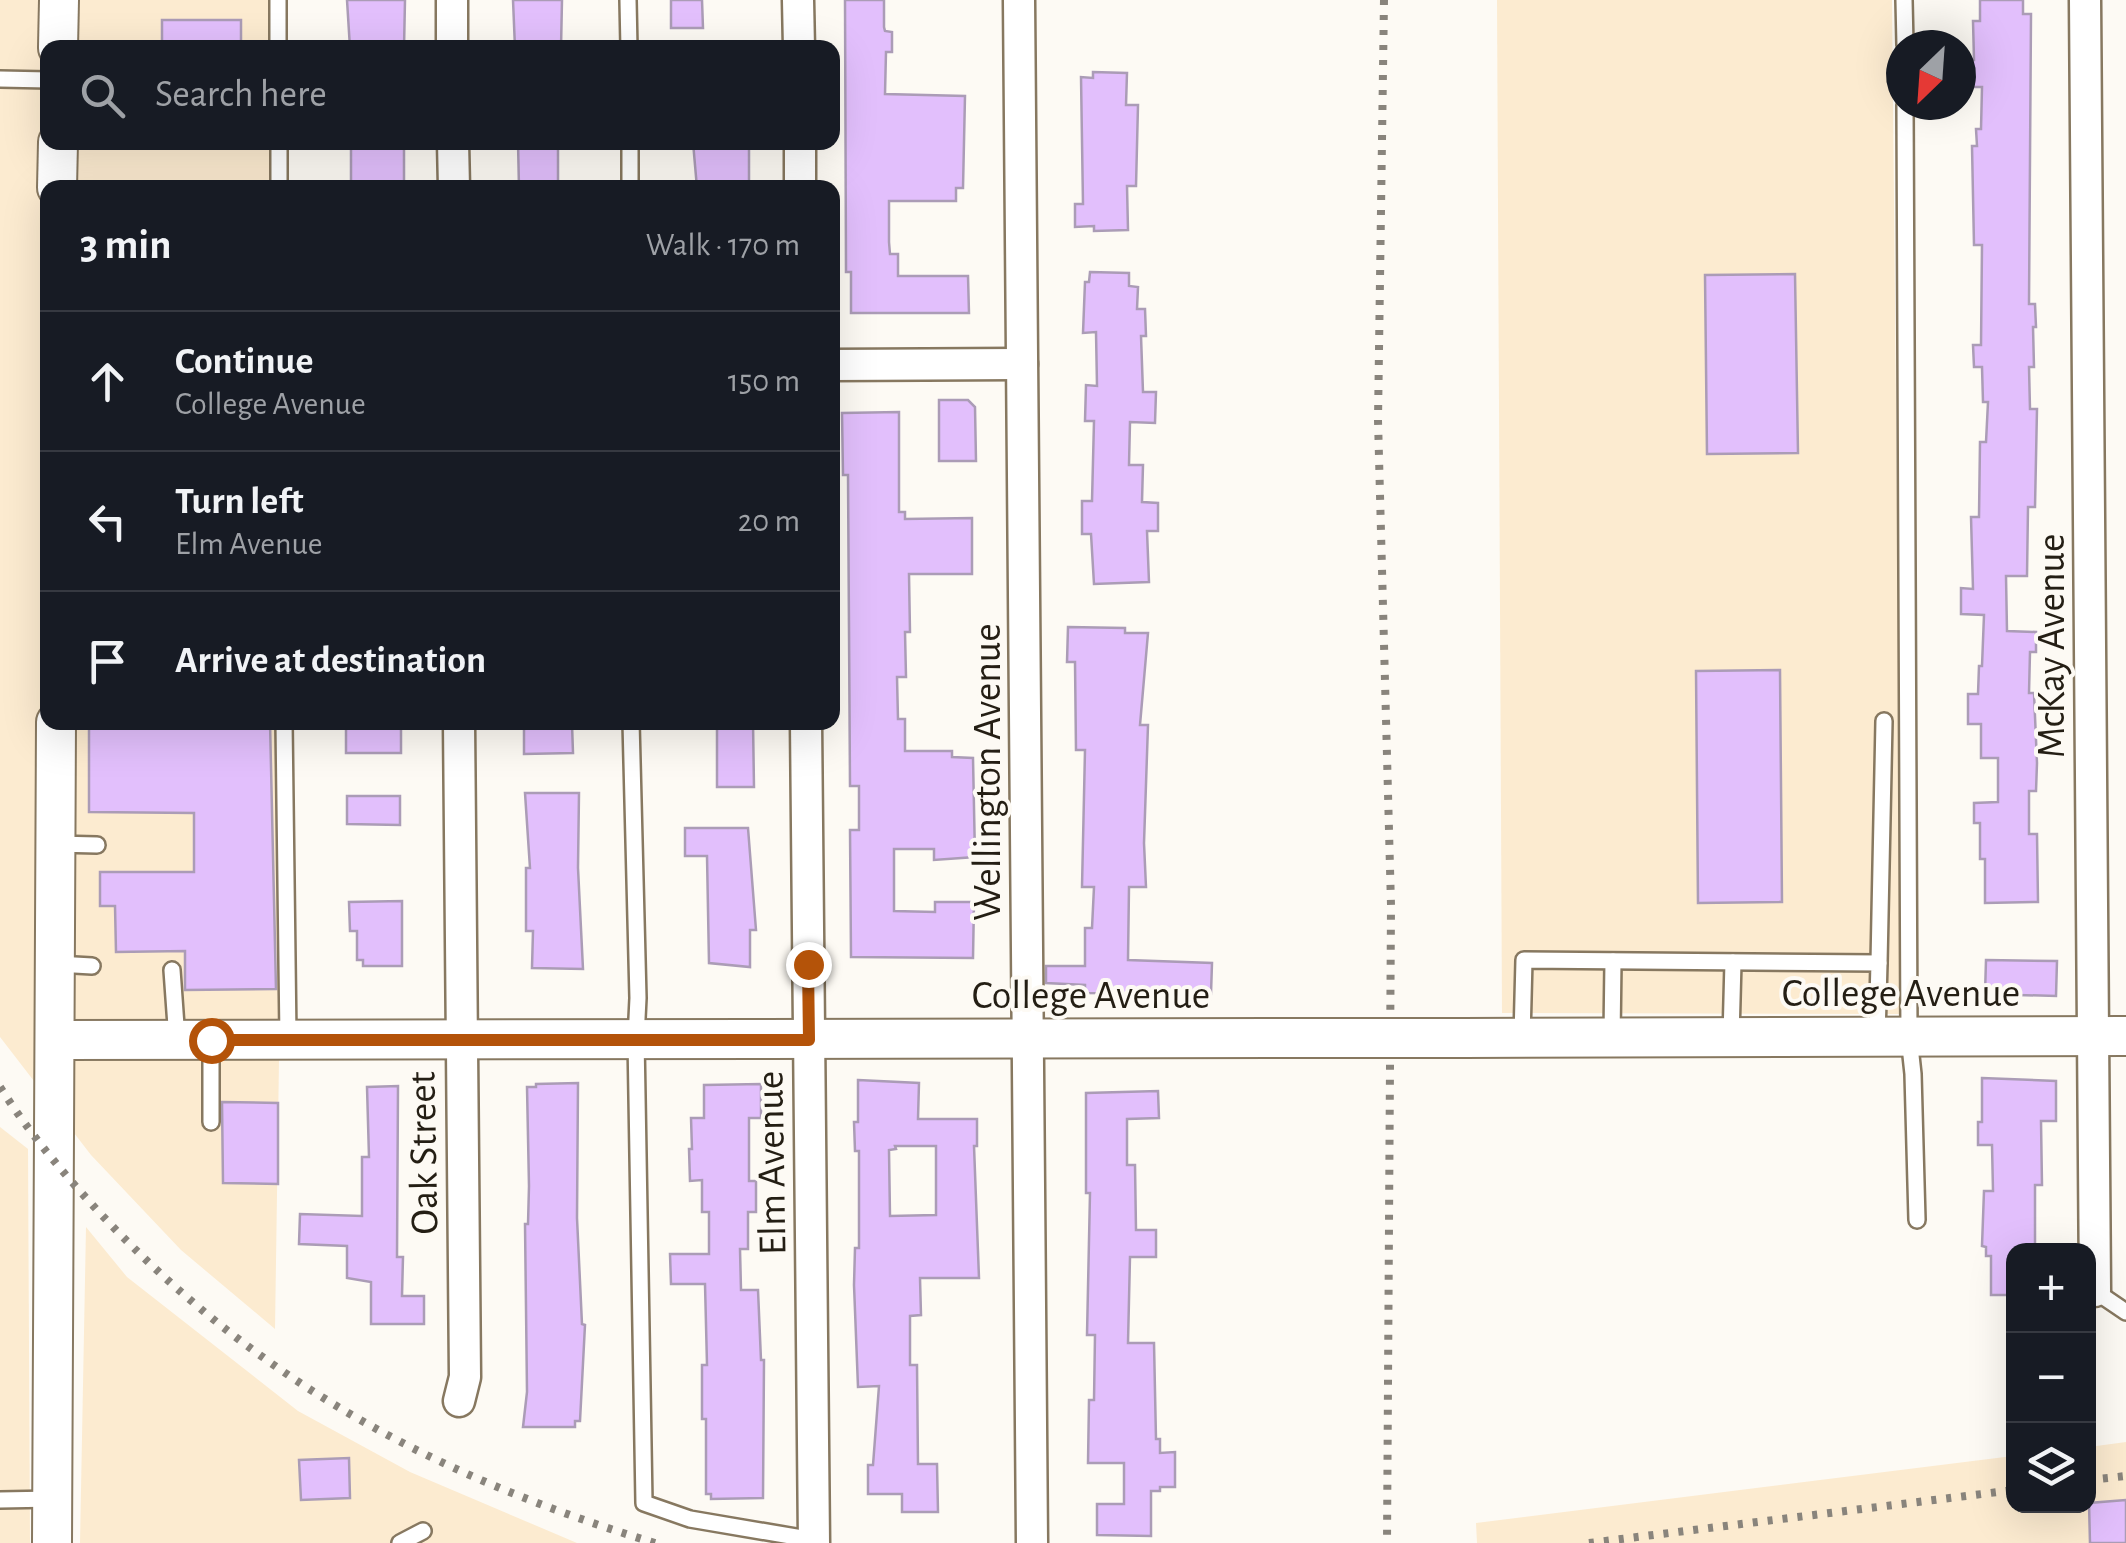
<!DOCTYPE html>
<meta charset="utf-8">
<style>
:root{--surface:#171b24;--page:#242831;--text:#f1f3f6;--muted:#9ea1a6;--line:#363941}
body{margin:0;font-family:"Alegreya Sans",sans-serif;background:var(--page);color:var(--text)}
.controls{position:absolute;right:30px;bottom:30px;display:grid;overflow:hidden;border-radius:20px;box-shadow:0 10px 40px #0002}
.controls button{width:90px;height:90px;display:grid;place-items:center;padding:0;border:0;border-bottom:2px solid var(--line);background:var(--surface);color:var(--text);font:50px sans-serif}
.compass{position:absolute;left:1886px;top:30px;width:90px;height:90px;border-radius:50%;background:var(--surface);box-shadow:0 10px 40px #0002;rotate:205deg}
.stop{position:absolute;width:30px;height:30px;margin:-22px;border:8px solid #b45309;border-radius:50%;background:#fff}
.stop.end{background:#b45309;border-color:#fff;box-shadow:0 2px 10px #0008}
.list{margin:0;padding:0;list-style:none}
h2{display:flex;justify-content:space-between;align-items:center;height:130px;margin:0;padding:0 40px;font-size:42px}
h2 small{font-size:32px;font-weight:400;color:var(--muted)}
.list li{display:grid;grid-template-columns:65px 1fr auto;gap:30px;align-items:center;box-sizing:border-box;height:140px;padding:0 40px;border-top:2px solid var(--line)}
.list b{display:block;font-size:38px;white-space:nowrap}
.list p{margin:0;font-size:32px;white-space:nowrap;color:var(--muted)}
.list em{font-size:32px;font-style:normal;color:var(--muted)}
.icon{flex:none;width:55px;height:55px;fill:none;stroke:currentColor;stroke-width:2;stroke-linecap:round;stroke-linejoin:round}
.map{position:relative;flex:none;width:2126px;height:1543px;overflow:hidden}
.search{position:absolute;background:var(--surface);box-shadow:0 10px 40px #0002;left:40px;top:40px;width:800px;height:110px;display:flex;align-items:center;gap:25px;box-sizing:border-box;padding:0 35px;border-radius:20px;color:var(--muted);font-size:38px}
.panel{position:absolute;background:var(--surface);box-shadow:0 10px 40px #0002;left:40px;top:180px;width:800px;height:550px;border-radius:20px}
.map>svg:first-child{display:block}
</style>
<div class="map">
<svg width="2126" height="1543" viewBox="0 0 2126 1543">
<rect width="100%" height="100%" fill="#fdfaf4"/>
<g fill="#fcebd0">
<polygon points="0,0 278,0 279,47 48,48 48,142 280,143 280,187 48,188 48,722 284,723 287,1022 279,1060 275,1329 181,1250 91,1155 0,1037"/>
<polygon points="1497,0 1892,0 1902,1014 1502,1013"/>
<polygon points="0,1127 28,1149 30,1543 0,1543"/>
<polygon points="86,1227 127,1277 298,1411 410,1472 577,1543 80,1543"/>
<polygon points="2126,1442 2126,1543 1477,1543 1476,1523 2013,1456 2014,1506 2088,1506 2089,1447"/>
</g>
<g fill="#e2bffc" stroke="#ab9cb6" stroke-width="2.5" fill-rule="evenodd">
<polygon points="347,0 405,0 404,48 350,48"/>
<polygon points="513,0 562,0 561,48 515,48"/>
<polygon points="671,0 702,0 703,28 671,28"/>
<polygon points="845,0 884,0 884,27 885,31 892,32 892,52 886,52 885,94 965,96 963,188 956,188 956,201 889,201 889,242 890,254 898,254 898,276 968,276 969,313 851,313 851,272 846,272"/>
<polygon points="1980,0 2023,0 2023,14 2031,14 2029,304 2035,304 2036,327 2033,327 2034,367 2029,367 2030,409 2037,409 2035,507 2028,507 2027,576 2006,576 2007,631 2036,632 2036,652 2030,652 2029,693 2034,693 2037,763 2036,791 2029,791 2029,834 2037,834 2038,902 1985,903 1985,859 1980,859 1980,823 1974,823 1974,803 1998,802 1998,758 1981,758 1981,724 1968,724 1968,694 1978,694 1979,666 1982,666 1984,615 1961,614 1961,588 1973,589 1971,517 1979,517 1980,442 1986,442 1988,402 1983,402 1982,367 1974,367 1973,345 1981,345 1982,245 1974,245 1972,146 1977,146 1976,129 1981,129 1982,87 1970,87 1970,60 1974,60 1973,21 1980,21"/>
<rect x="162" y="20" width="79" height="28"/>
<polygon points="1093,72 1127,73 1126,105 1138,105 1136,186 1127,186 1128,230 1094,231 1094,226 1075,227 1075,204 1083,204 1081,77 1093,78"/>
<rect x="351" y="142" width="53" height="46"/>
<polygon points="518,142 558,142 558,188 519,188"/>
<polygon points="693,142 749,142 749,188 697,188"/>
<polygon points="1090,272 1129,273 1129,286 1138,287 1137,309 1145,309 1146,336 1141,336 1143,392 1156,392 1155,423 1130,422 1129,465 1143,465 1142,502 1158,503 1158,531 1147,531 1149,582 1094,584 1091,534 1082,534 1082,501 1092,501 1094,421 1085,421 1086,385 1097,386 1096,332 1083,333 1085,282 1089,282"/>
<polygon points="1795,274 1798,453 1707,454 1705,275"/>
<polygon points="939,400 968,400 975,407 976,461 939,461"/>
<polygon points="899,412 899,512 905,512 905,519 972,518 972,574 909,574 910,632 905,632 906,677 897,677 898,719 905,719 905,751 952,751 952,757 973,758 975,857 934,860 934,849 894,849 894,911 935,912 935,902 974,902 973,958 851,957 850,830 859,830 859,786 850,786 848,475 843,475 842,413"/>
<polygon points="1068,627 1125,628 1125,633 1148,633 1140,725 1148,725 1144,843 1146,887 1129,887 1128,960 1212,963 1211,994 1085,993 1085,985 1046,983 1046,966 1085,966 1085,928 1092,928 1094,887 1082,887 1085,750 1076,750 1075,662 1067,662"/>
<polygon points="1780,670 1782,902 1698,903 1696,671"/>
<polygon points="270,722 276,989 185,990 185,951 116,952 115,906 100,906 100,872 194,872 194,813 89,812 89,723"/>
<polygon points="717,722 753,722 754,787 717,787"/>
<rect x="346" y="723" width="55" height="30"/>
<polygon points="572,724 573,753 524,754 524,725"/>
<polygon points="525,793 579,793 578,868 583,969 532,968 533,931 526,931 526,868 530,868"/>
<polygon points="347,796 400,796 400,825 347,824"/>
<polygon points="685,828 748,828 756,930 750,930 750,967 709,963 707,856 685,856"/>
<polygon points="402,901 402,966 363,966 363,960 357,960 357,931 350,931 349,902"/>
<polygon points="1986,960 2057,961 2056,996 1985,994"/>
<polygon points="1982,1078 2056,1081 2056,1121 2041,1121 2042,1185 2035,1185 2035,1250 2014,1250 2014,1295 1991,1295 1991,1256 1986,1256 1986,1247 1982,1246 1984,1191 1993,1191 1992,1145 1978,1145 1978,1122 1982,1122"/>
<path d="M 858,1080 L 919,1083 L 918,1119 L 977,1119 L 977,1146 L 974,1146 L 979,1278 L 920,1278 L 921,1315 L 910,1316 L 910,1365 L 917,1365 L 918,1464 L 937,1464 L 938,1512 L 902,1512 L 902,1494 L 868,1494 L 868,1465 L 873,1465 L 879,1386 L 858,1387 L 854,1285 L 855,1248 L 859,1248 L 859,1151 L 855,1151 L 854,1122 L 858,1122 ZM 895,1146 L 936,1146 L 936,1215 L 890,1216 L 889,1150 L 896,1149 Z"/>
<polygon points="578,1083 577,1218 582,1324 585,1325 580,1421 575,1421 575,1427 523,1427 527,1392 525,1224 528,1224 529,1186 527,1087 536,1087 536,1084"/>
<polygon points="761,1084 761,1118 749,1118 749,1181 756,1181 756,1212 748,1212 748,1249 740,1249 741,1290 758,1290 761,1360 764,1360 763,1498 711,1499 711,1494 706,1494 706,1419 702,1419 702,1365 707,1365 705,1284 671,1284 670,1254 709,1254 709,1212 702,1212 702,1180 690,1181 689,1149 692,1149 691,1118 704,1118 704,1085"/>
<polygon points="398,1086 397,1257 403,1257 402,1296 424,1296 424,1324 371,1324 371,1282 347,1278 347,1246 299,1244 300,1214 362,1216 362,1157 369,1157 367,1087"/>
<polygon points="1158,1091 1159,1118 1127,1119 1127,1165 1135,1165 1136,1230 1156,1230 1156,1257 1130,1257 1128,1343 1154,1343 1156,1439 1160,1439 1160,1453 1175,1452 1175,1487 1160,1487 1160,1491 1151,1491 1151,1536 1097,1535 1097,1504 1124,1504 1124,1463 1088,1463 1089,1400 1094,1400 1095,1335 1087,1335 1090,1193 1086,1193 1086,1093"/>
<polygon points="222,1102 278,1103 278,1184 223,1183"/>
<polygon points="349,1458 350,1498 301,1500 299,1460"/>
<polygon points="2126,1500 2126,1543 2090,1543 2089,1503"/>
</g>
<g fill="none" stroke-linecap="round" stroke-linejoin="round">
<g stroke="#877860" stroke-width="20">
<g id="service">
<polyline points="278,0 278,48"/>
<polyline points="628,0 629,48"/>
<polyline points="1904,0 1905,45"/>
<polyline points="0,79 48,80"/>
<polyline points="1905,105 1909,1037 1913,1074 1917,1220"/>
<polyline points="279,142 279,188"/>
<polyline points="630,142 630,188"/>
<polyline points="284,722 288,1038"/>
<polyline points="631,722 638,998 636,1039 644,1503 690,1519 814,1540"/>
<polyline points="56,844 97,845"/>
<polyline points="1879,963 1884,721"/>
<polyline points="57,964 92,966"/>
<polyline points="172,970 177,1040"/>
<polyline points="1522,1037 1524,960 1879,963 1877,1037"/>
<polyline points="1612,1037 1613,961"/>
<polyline points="1731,1037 1733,962"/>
<polyline points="211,1040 211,1122"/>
<polyline points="2095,1291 2126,1312"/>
<polyline points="0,1500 53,1499"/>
<polyline points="400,1543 423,1531"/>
</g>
</g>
<g stroke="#877860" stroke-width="35">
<g id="minor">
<polyline points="452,0 452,48"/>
<polyline points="798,0 799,48"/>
<polyline points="1019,0 1032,1543"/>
<polyline points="2085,0 2095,1291"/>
<polyline points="453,142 454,188"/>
<polyline points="800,142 800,188"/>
<polyline points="832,365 1022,364"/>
<polyline points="806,722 814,1543"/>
<polyline points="459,1401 465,1377 459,722"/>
</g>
</g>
<g stroke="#877860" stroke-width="42">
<g id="tertiary">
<polyline points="58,48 59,0"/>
<polyline points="57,188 58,142"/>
<polyline points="1463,1038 2126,1036"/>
<polyline points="56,1040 1335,1038"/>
<polyline points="52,1543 56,722"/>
</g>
</g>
<use href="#service" stroke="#fff" stroke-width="15"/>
<use href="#minor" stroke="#fff" stroke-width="30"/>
<use href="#tertiary" stroke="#fff" stroke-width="38"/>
<g stroke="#89847c" stroke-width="8" stroke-dasharray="5 10" stroke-linecap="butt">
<polyline points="1384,0 1378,420 1391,905 1387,1543"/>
<path d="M 0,1087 C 33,1139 73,1185 115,1229 C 270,1389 444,1479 655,1543"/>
<polyline points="2088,1480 2126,1476"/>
<polyline points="1589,1543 2014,1490"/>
</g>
<g stroke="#877860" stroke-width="42" stroke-linecap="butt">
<polyline id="tertiary-bridge" points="1335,1038 1463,1038"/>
</g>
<use href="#tertiary-bridge" stroke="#fff" stroke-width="38"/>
</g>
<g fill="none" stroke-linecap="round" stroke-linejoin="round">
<polyline stroke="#b45309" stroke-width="12" points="211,1040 809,1040 808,964"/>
</g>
<g text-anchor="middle" stroke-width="8" stroke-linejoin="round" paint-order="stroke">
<g font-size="40" fill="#241e14" stroke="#fdfaf4">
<text transform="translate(2050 646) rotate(-90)" y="14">McKay Avenue</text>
<text transform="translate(986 772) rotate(-90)" y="14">Wellington Avenue</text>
<text x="1901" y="1006">College Avenue</text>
<text x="1091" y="1008">College Avenue</text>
<text transform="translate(422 1153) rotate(-91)" y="14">Oak Street</text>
<text transform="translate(770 1163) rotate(-91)" y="14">Elm Avenue</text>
</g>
</g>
</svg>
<div class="controls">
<button>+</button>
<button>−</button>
<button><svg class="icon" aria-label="layers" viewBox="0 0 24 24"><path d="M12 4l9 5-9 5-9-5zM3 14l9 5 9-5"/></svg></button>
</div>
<svg class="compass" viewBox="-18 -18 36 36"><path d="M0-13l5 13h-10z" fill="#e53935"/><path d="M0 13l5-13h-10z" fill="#9ea1a6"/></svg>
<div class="stop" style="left:211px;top:1040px"></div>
<div class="stop end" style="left:808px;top:964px"></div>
<div class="search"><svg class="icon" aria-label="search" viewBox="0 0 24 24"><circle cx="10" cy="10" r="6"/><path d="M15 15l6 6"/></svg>Search here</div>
<section class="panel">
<h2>3 min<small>Walk · 170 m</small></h2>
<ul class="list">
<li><svg class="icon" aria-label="ahead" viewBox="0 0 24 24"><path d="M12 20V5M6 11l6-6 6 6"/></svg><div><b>Continue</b><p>College Avenue</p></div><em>150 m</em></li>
<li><svg class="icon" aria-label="left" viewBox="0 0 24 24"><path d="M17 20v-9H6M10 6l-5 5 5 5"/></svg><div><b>Turn left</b><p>Elm Avenue</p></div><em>20 m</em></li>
<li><svg class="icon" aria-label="arrive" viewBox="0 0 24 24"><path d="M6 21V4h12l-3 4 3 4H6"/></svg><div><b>Arrive at destination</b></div></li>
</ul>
</section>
</div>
